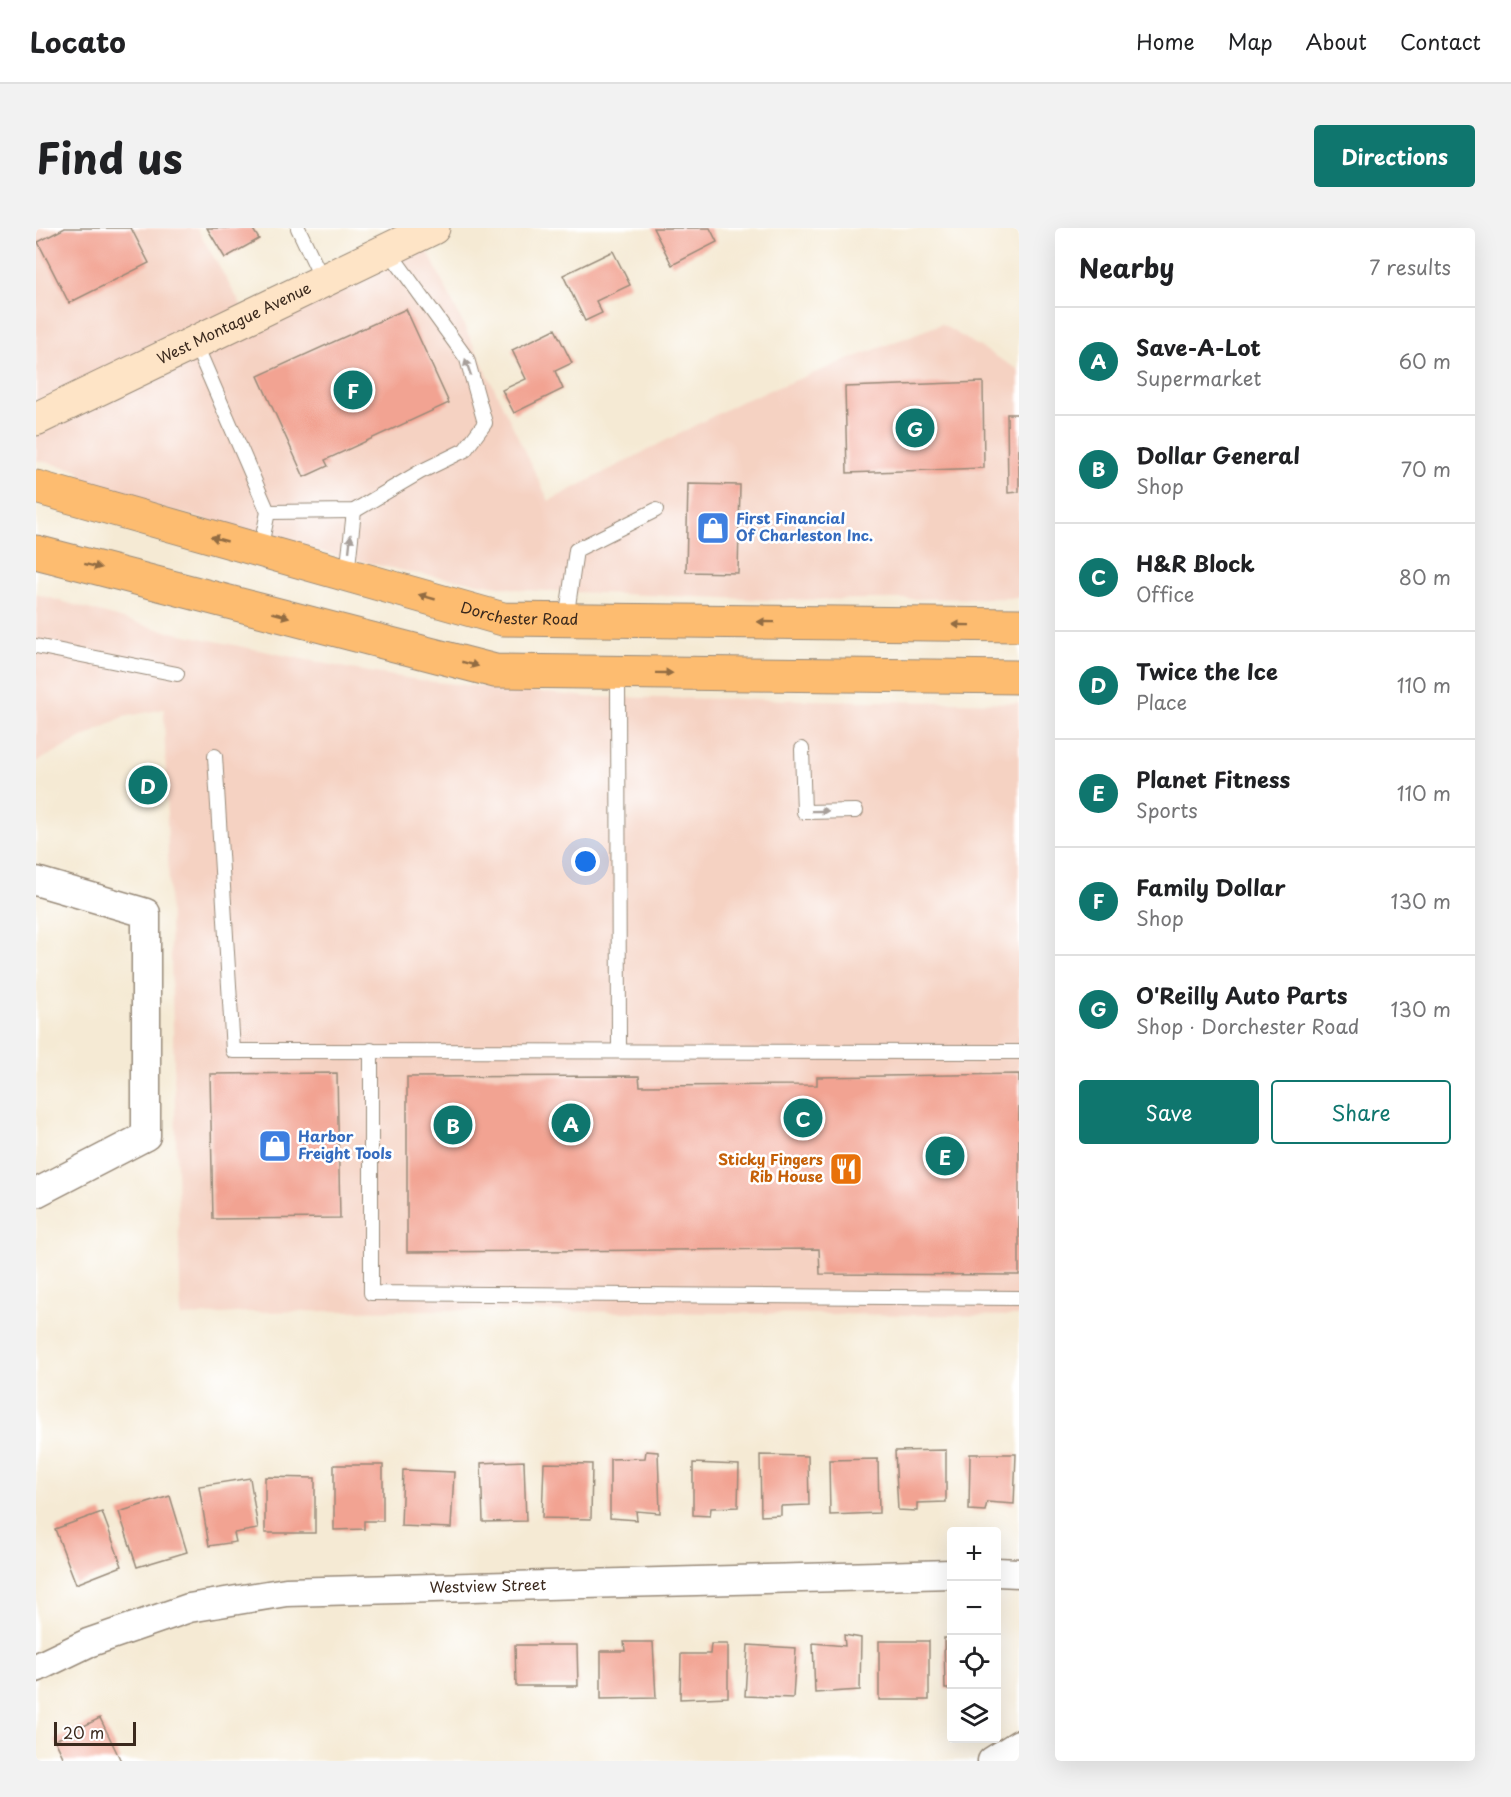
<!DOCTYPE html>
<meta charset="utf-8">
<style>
:root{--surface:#fff;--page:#f2f2f2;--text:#202124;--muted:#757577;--line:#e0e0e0;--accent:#0f766e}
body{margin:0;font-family:"Playpen Sans",sans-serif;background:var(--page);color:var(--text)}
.controls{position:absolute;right:18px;bottom:18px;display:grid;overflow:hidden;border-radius:6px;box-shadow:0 6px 24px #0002}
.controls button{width:54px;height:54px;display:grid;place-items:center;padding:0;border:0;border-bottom:2px solid var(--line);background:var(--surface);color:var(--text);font:30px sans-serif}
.scale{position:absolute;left:18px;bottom:15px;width:82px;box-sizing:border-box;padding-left:6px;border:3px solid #3b2a1e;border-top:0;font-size:16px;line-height:21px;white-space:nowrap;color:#3b2a1e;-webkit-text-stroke:4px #fff;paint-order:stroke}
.you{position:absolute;left:550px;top:634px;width:21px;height:21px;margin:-15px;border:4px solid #fff;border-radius:50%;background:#1a73e8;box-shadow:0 0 0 9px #1a73e833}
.badge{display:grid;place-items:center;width:39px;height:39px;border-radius:50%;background:var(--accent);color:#fff;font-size:20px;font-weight:700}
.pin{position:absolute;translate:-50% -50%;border:3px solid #fff;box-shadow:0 2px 6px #0006}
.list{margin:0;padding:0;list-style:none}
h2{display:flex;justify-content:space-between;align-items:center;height:78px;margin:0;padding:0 24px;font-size:26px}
h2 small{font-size:20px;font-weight:400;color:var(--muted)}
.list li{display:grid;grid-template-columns:39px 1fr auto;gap:18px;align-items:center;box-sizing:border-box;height:108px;padding:0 24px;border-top:2px solid var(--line)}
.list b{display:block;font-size:22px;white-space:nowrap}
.list p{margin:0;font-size:20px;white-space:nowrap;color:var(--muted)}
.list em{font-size:20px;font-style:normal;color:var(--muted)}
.actions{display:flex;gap:12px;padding:18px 24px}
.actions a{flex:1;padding:14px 0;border:2px solid var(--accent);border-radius:6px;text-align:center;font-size:21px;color:var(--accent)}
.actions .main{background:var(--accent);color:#fff}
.icon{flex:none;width:33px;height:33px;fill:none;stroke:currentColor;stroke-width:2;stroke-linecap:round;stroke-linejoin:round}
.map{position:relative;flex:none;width:983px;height:1533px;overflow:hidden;border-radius:6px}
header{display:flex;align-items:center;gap:36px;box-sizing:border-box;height:84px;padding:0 30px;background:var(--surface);border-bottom:2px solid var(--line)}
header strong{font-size:28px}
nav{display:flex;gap:33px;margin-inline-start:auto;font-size:21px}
.intro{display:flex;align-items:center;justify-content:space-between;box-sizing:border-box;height:144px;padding:0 36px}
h1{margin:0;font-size:42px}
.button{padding:15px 27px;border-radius:6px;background:var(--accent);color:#fff;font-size:21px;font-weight:700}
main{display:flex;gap:36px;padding:0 36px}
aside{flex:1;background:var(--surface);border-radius:6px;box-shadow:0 6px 24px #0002}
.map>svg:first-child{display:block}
</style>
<header>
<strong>Locato</strong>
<nav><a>Home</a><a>Map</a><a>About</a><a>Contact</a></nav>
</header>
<div class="intro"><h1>Find us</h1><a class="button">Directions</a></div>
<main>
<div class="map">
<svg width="983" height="1533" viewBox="0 0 983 1533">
<rect width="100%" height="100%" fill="#fff"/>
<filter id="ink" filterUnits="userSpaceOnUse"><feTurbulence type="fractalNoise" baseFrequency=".0167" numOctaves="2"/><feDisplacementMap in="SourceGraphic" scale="12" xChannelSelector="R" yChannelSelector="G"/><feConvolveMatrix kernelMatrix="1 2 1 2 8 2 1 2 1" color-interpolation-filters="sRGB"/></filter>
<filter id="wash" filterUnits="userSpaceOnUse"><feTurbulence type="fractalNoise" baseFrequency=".008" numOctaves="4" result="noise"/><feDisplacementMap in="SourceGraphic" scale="24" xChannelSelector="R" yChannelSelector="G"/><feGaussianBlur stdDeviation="1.35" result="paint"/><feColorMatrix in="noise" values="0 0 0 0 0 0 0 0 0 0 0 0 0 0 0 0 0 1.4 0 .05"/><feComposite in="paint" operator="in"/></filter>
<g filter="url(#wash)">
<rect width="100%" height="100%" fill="#f5ead4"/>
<g fill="#f5d2c2">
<polygon points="0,0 161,0 212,89 383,5 513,273 706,173 905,96 983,142 983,370 735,372 488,362 378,345 313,331 49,259 42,242 0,232"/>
<polygon points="0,366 126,402 315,441 389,453 552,469 983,475 983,1088 397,1082 212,1084 145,1089 128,481 87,489 0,534"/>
</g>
<g id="blocks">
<g fill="#f2a392">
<polygon points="29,0 95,0 113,35 33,75 2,14"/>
<polygon points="171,0 216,0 223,11 189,30"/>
<polygon points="617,0 674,0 681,14 636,37"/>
<polygon points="577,23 594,57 560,73 566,85 549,93 527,47"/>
<polygon points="370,81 413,175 289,232 292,238 268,249 222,148"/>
<polygon points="519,101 536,135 519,143 527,161 478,185 466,162 490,151 476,122"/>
<polygon points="947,154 948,240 811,245 809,159"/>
<polygon points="971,186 983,186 983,264 972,265"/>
<polygon points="652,256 704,257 702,345 650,344"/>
<polygon points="110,541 123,568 115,573 101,545"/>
<polygon points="301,845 304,990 177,991 174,846"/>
<polygon points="983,846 983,1047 784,1046 783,1021 371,1024 371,849 603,848 604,858 781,857 781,849"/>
<polygon points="910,1222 910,1274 881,1275 881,1283 862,1282 859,1223"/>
<polygon points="610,1223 622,1224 624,1285 600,1283 601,1292 574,1290 574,1231 609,1230"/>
<polygon points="934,1226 980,1226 978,1276 951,1274 949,1283 933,1282"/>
<polygon points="724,1227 772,1228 773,1277 745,1278 745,1287 725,1288"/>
<polygon points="842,1231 843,1285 794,1287 793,1232"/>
<polygon points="488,1233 490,1293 447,1294 445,1235"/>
<polygon points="508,1235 556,1236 555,1291 506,1290"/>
<polygon points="657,1235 703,1237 702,1279 675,1280 674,1288 657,1287"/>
<polygon points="298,1237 347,1237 347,1293 328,1293 328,1301 298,1302"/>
<polygon points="367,1242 418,1244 415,1300 365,1298"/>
<polygon points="229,1249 279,1250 279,1305 229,1305"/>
<polygon points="214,1250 222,1301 198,1305 200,1314 173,1318 163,1258"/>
<polygon points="134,1268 151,1324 101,1339 83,1284"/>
<polygon points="66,1284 86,1338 40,1356 19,1301"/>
<polygon points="808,1407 825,1410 824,1462 779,1465 777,1415 809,1418"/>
<polygon points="908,1410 916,1410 916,1461 909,1461"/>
<rect x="843" y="1413" width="50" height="59"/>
<polygon points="588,1414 617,1414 620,1470 565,1471 565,1423 589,1423"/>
<polygon points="675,1416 692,1416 692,1469 644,1471 645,1426 674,1426"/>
<polygon points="479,1417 541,1417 542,1458 480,1458"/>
<polygon points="712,1417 760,1420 757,1470 709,1468"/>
<polygon points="64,1490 85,1533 29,1533 19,1512"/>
</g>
</g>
</g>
<g filter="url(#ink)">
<use href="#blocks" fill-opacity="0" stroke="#988a79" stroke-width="1.5"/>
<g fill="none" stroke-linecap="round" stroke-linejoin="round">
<g stroke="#988a79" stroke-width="16">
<g id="lane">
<polyline points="262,0 287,53"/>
<polyline points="159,115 232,284 224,322"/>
<polyline points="232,284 318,283 384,244 429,222 449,195 431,131 352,22"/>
<polyline points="311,347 318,283"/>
<polyline points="530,392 540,322 620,282"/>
<polyline points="0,418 141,446"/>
<polyline points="582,444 583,823"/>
<polyline points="766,521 768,584 820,583"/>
<polyline points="179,528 197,823 983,824"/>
<polyline points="335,822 335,1065 983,1070"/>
</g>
</g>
<g stroke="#988a79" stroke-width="31">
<g id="street">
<polyline points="0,653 110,685 110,908 0,965"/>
<polyline points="960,1344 983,1345"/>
<path id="s1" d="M 0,1440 L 52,1415 L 153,1380 L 250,1364 L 916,1346"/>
<polyline points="956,1533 983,1516"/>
</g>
</g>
<g stroke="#988a79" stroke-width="35">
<g id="secondary">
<path id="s2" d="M 0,191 L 397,0"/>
</g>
</g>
<g stroke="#988a79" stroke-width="35">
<g id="primary">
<path id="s3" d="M 0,259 L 467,391 L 983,397"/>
<polyline points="0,324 459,443 983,449"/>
</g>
</g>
<use href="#lane" stroke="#fff" stroke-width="14"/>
<use href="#street" stroke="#fff" stroke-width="28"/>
<use href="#secondary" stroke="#fee4c6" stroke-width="33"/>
<use href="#primary" stroke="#fdbc70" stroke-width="33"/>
</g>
<defs><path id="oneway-solid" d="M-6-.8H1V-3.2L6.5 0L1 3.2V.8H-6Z" transform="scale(1.5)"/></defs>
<g fill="#a79f9a">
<use href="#oneway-solid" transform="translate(432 139) rotate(-109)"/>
<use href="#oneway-solid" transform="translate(314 315) rotate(-84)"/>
<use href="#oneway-solid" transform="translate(784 583) rotate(-1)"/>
</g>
<g fill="#926c43">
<use href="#oneway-solid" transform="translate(183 311) rotate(-164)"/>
<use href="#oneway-solid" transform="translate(57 338) rotate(14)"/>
<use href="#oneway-solid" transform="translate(391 369) rotate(-164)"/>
<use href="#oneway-solid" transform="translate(245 387) rotate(15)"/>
<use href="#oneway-solid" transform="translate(730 394) rotate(-179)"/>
<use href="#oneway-solid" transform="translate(925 397) rotate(-179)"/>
<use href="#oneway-solid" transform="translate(434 436) rotate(15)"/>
<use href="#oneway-solid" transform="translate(628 445) rotate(1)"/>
</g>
</g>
<defs>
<g id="shop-square" transform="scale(1.725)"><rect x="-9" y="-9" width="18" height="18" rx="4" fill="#3f7fe0" stroke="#fff"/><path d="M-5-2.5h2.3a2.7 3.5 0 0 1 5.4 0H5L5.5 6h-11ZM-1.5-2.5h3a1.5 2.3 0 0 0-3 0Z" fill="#fff"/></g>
<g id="restaurant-square" transform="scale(1.725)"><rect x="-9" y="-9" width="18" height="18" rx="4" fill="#e8710a" stroke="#fff"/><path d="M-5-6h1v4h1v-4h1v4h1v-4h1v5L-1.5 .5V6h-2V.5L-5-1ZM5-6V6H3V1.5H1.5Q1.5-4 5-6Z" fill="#fff"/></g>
</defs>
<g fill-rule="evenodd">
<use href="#shop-square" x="677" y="300"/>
<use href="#shop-square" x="239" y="918"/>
<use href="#restaurant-square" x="810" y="941"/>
</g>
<g text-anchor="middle" stroke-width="5" stroke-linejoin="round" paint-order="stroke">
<g font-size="15" fill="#3b2a1e" stroke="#fff">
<text dy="5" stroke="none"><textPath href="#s2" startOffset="220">West Montague Avenue</textPath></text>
<text dy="5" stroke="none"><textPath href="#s3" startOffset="501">Dorchester Road</textPath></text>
<text dy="5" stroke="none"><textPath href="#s1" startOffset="465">Westview Street</textPath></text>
</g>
<g font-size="15" font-weight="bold" fill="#366cbe" stroke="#fff" text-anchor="start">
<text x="700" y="296">First Financial<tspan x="700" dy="17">Of Charleston Inc.</tspan></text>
<text x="262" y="914">Harbor<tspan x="262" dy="17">Freight Tools</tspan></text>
</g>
<g font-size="15" font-weight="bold" fill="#c56008" stroke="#fff" text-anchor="end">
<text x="787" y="937">Sticky Fingers<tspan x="787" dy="17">Rib House</tspan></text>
</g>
</g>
</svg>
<div class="controls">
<button>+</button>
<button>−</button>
<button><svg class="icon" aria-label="locate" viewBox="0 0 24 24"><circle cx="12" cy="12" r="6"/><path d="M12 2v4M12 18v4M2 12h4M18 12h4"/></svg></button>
<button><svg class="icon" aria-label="layers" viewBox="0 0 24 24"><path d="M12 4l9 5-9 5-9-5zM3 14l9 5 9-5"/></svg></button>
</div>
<div class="scale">20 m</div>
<div class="you"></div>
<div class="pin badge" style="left:535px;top:895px">A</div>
<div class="pin badge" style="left:417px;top:897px">B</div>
<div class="pin badge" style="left:767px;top:890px">C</div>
<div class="pin badge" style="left:112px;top:557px">D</div>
<div class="pin badge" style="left:909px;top:928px">E</div>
<div class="pin badge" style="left:317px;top:162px">F</div>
<div class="pin badge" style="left:879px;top:200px">G</div>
</div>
<aside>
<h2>Nearby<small>7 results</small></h2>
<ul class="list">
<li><span class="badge">A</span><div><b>Save-A-Lot</b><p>Supermarket</p></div><em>60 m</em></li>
<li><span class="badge">B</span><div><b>Dollar General</b><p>Shop</p></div><em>70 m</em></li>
<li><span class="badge">C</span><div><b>H&amp;R Block</b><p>Office</p></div><em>80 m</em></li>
<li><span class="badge">D</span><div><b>Twice the Ice</b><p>Place</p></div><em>110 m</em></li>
<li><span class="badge">E</span><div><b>Planet Fitness</b><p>Sports</p></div><em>110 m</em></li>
<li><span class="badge">F</span><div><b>Family Dollar</b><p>Shop</p></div><em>130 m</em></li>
<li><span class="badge">G</span><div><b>O'Reilly Auto Parts</b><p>Shop · Dorchester Road</p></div><em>130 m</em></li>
</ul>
<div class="actions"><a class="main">Save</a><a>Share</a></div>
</aside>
</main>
